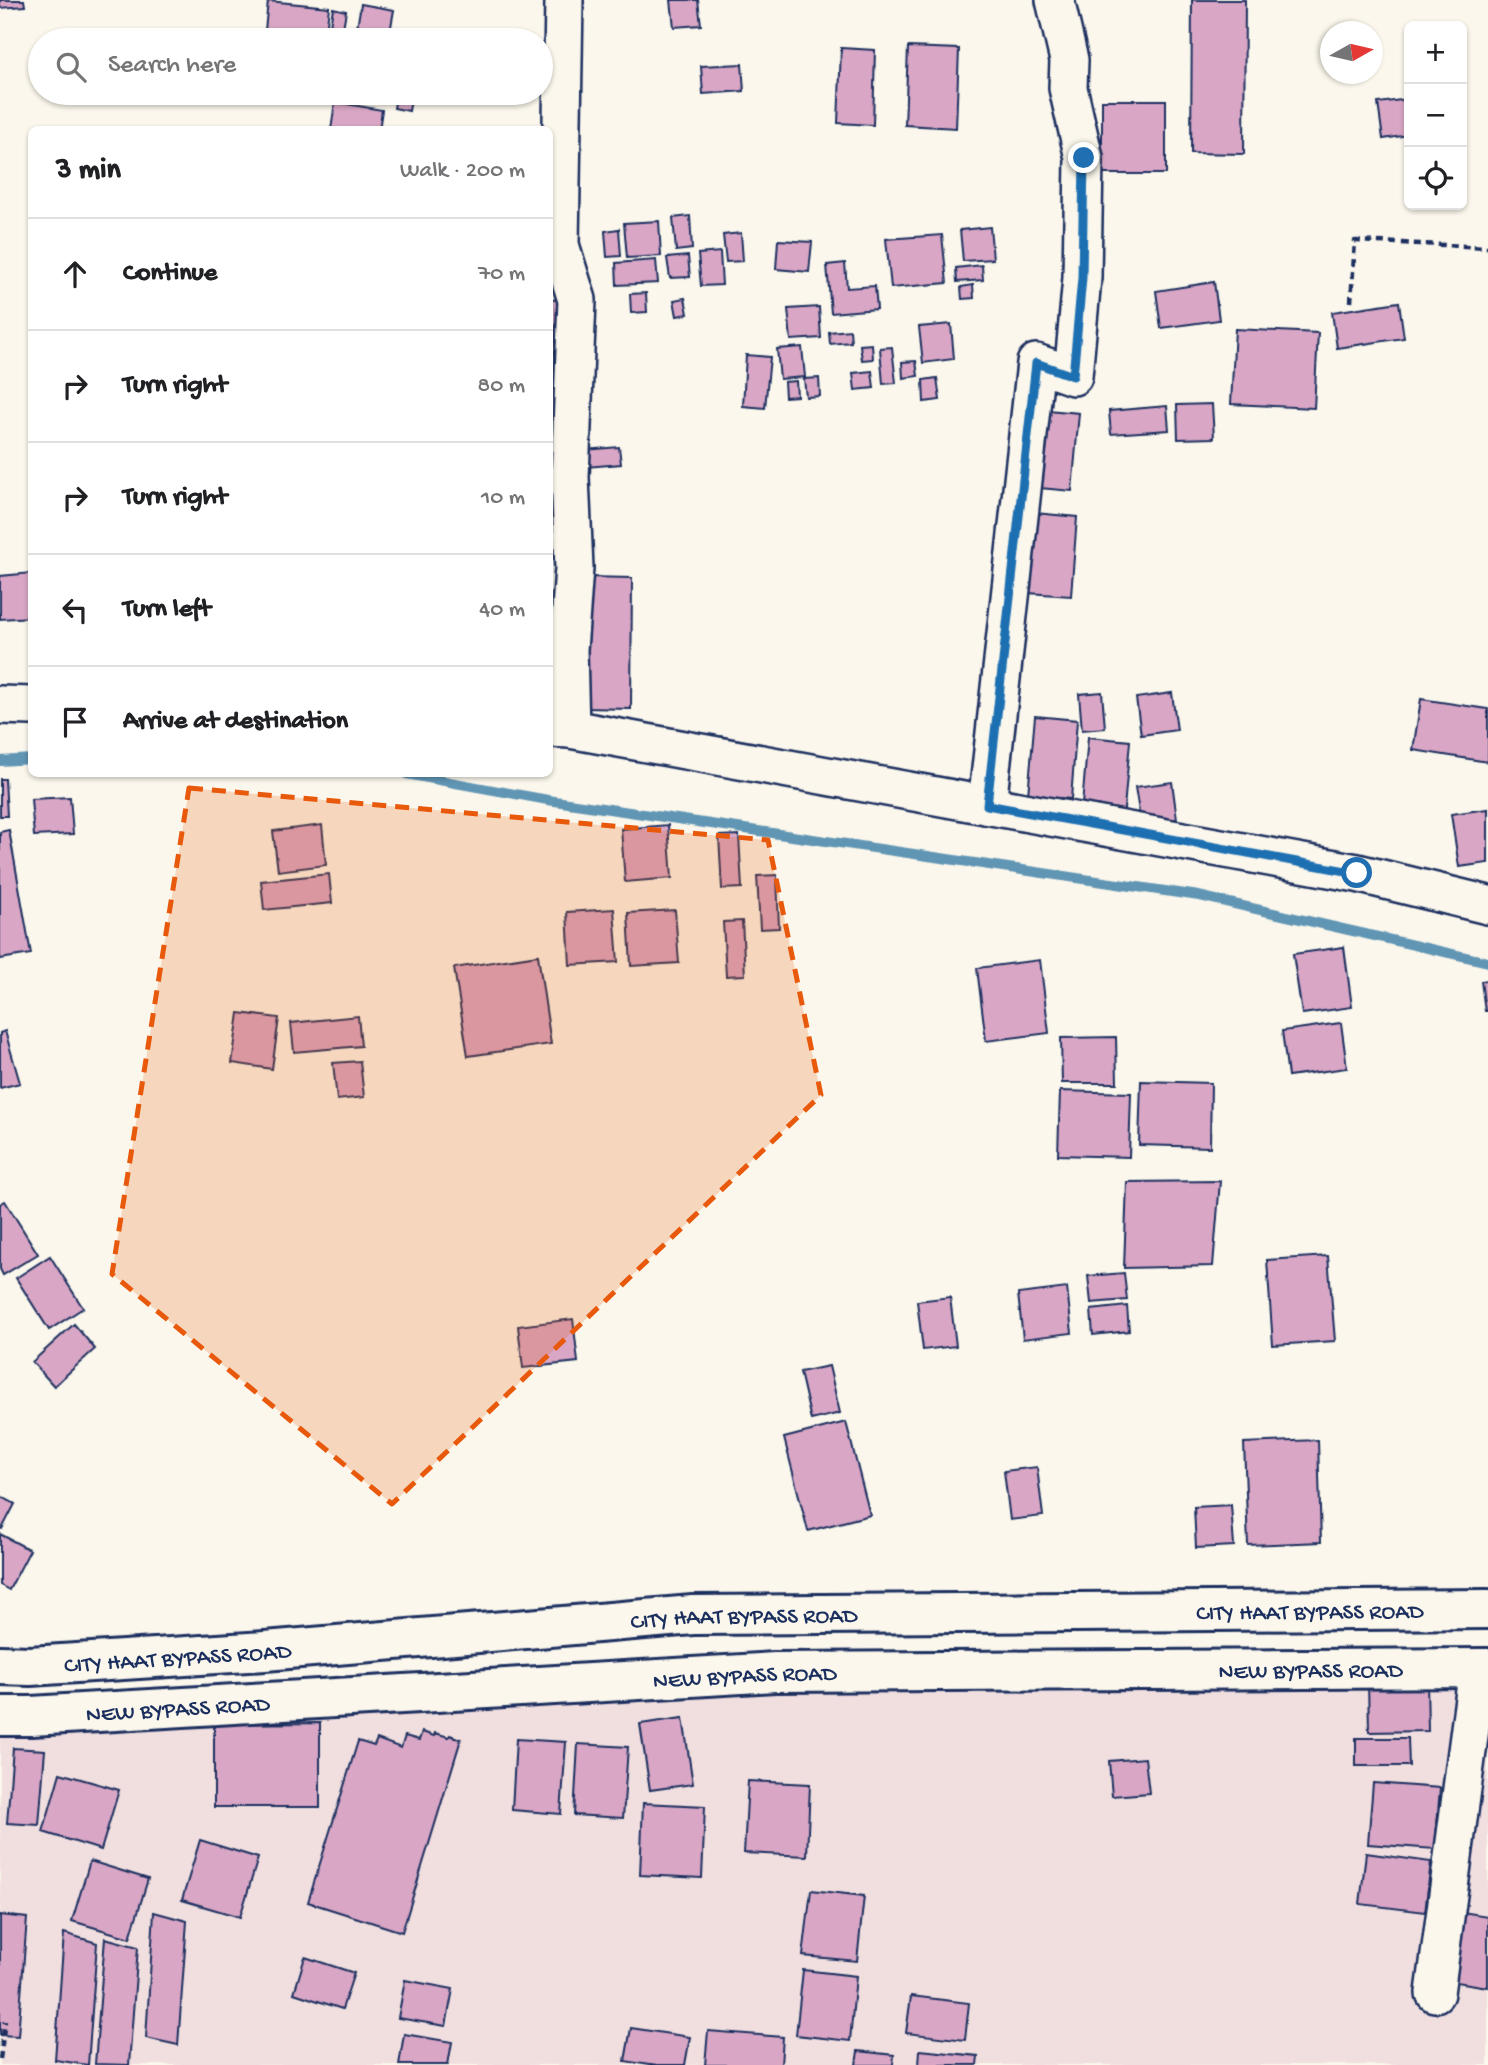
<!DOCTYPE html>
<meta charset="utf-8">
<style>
:root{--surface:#fff;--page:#f2f2f2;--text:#202124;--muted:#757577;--line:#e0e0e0}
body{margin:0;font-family:"Gochi Hand",sans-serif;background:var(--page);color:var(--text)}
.controls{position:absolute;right:21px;top:21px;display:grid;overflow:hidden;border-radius:10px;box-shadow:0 2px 5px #0004}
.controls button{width:63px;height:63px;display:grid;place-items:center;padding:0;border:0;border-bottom:2px solid var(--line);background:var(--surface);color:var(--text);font:35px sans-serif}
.compass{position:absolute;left:1320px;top:21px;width:63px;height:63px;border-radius:50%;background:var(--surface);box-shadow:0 2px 5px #0004;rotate:82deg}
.stop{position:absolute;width:21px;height:21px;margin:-16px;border:5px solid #1f6fb2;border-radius:50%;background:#fff}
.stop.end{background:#1f6fb2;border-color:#fff;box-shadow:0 2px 7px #0008}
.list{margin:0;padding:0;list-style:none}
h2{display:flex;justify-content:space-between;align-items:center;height:91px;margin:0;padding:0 28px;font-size:30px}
h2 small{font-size:23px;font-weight:400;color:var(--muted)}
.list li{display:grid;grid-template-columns:46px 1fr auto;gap:21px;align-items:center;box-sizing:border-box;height:112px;padding:0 28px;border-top:2px solid var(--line)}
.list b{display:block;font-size:26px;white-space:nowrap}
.list em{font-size:23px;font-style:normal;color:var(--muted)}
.icon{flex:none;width:38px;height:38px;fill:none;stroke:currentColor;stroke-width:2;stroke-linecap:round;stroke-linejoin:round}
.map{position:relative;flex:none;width:1488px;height:2065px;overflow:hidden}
.search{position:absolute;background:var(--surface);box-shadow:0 2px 5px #0004;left:28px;top:28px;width:525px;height:77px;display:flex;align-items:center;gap:18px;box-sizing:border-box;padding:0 24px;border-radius:38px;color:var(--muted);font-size:26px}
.panel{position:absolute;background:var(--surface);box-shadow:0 2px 5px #0004;left:28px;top:126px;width:525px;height:651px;border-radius:10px}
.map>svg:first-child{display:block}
</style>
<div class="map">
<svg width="1488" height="2065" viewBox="0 0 1488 2065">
<rect width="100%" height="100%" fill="#fbf7ec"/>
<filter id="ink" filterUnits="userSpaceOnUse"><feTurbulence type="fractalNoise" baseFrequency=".0143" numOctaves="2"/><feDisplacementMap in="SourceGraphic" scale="14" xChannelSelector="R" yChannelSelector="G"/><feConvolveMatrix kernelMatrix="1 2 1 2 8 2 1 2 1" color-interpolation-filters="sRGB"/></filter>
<g filter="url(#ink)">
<polygon fill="#f1dfe0" points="1488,1663 1488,2065 0,2065 0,1726 768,1669"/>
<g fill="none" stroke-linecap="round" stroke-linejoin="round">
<g stroke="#6095b4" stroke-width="10">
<polyline points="0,761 32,759"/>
<polyline points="406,774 548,800 1199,896 1488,962"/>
</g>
</g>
<g fill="#d9a7c5" stroke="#1b2f5e" stroke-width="2">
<polygon points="0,0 24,0 25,6 0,8"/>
<polygon points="671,0 698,0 701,25 674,27"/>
<polygon points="1192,0 1245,0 1244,154 1191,153"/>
<polygon points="268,1 329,7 325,40 264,40"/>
<polygon points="361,4 394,10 389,38 356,33"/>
<polygon points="333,8 346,11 343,28 330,25"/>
<polygon points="400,29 415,31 413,40 398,40"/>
<polygon points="908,47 959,49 956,128 905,125"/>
<polygon points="841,48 875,50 873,125 838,123"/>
<polygon points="742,64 744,91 703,94 701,66"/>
<polygon points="396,97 411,99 409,111 394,108"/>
<polygon points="1409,99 1409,135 1383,139 1378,103"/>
<rect x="1102" y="100" width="64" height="74"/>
<polygon points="335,102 382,110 379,130 331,130"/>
<polygon points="690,216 692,249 676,251 673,218"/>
<polygon points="659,221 661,256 627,258 624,223"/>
<polygon points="990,227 993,259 963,261 960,230"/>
<polygon points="619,229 621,256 607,257 605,231"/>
<polygon points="741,233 743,261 726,262 723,235"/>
<polygon points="942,235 947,283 891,288 886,239"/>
<polygon points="778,240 812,242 809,272 776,269"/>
<polygon points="720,252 722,285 701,286 698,254"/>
<polygon points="688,256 690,277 670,278 667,258"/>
<polygon points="656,260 658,283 617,285 616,263"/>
<polygon points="845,263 847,288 875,286 877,309 831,313 827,265"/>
<polygon points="982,265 983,280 957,282 956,268"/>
<polygon points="1214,282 1219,320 1161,328 1156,291"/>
<polygon points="973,285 974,298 962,299 961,287"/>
<polygon points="646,293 647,312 631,313 630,294"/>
<polygon points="685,298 688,314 677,316 674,300"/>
<polygon points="564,299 567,352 550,353 550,300"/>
<polygon points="1399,302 1404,338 1337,348 1332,312"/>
<polygon points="819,307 821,338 791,340 788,309"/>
<polygon points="951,324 954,359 923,363 919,327"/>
<polygon points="1235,329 1318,333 1314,408 1231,404"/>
<polygon points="850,330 851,342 830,344 829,332"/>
<polygon points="872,344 873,359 862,360 860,345"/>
<polygon points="802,347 805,377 780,379 777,349"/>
<polygon points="892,347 896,383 883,384 880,348"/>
<polygon points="746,355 770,357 765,408 743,406"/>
<polygon points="916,361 918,376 903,378 902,362"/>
<polygon points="872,371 874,388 855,390 853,373"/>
<polygon points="819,378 820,396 806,397 804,379"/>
<polygon points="937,378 940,400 924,402 923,380"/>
<polygon points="796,381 797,396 785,397 784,382"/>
<polygon points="1212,404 1214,438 1178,439 1177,405"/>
<polygon points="1167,406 1169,430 1111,434 1109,411"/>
<polygon points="1037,409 1079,413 1072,491 1029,487"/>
<polygon points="619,447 621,464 586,467 585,450"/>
<polygon points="558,501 562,533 550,535 550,502"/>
<polygon points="1035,513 1077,517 1071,596 1028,593"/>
<polygon points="32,573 32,617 0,619 0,576"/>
<polygon points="586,577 632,578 631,709 585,708"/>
<polygon points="1102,692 1105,728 1082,730 1079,694"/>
<polygon points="1172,693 1177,730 1141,735 1136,698"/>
<polygon points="1421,699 1488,709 1488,762 1413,750"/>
<polygon points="1035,716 1077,720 1071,799 1028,795"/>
<polygon points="1088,737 1130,741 1123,820 1081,816"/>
<polygon points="0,779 5,779 7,816 0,816"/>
<polygon points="1172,782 1177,819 1141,824 1135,787"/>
<polygon points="70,797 73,834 34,836 31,799"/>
<polygon points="1488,809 1488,863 1459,867 1451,814"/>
<polygon points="322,825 326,865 278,871 273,831"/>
<polygon points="668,825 672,878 625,882 621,829"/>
<polygon points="9,830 31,954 0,959 0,832"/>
<polygon points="739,835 742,888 722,889 719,836"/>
<polygon points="329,874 332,903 264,910 261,881"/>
<polygon points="777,875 779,928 760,929 757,876"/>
<polygon points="614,909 618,962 570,965 567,912"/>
<polygon points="675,910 679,963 631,966 628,913"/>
<polygon points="742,921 745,975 726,976 723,922"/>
<polygon points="1344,947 1352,1007 1302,1014 1293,954"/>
<polygon points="538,955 551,1044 468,1056 454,968"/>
<polygon points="1040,960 1049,1033 986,1041 977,968"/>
<polygon points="1488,980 1488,1011 1485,1011 1481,981"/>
<polygon points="239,1013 279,1018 272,1069 232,1063"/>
<polygon points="358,1016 361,1046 294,1052 291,1023"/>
<polygon points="1341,1023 1347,1068 1288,1076 1282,1031"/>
<polygon points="5,1031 20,1083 0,1088 0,1033"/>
<polygon points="1116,1037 1117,1083 1062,1083 1061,1038"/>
<polygon points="360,1061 364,1097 337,1100 333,1063"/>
<polygon points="1141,1081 1211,1083 1210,1147 1139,1145"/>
<polygon points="1060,1091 1131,1093 1129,1157 1058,1155"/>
<polygon points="1220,1181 1213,1266 1124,1268 1127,1182"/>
<polygon points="5,1201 38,1254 3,1275 0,1269 0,1204"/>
<polygon points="50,1256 83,1308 49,1330 16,1278"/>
<polygon points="1328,1256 1335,1341 1273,1345 1267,1260"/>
<polygon points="1124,1273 1127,1300 1091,1303 1088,1276"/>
<polygon points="1067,1288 1072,1333 1023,1339 1018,1294"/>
<polygon points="950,1297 956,1346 923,1350 917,1301"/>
<polygon points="1127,1306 1129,1331 1093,1335 1091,1310"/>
<polygon points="573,1319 578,1362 523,1368 518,1326"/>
<polygon points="74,1324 95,1349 54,1386 32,1362"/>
<polygon points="829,1366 840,1413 811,1420 800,1372"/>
<polygon points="846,1422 870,1515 808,1531 784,1438"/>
<polygon points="1318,1440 1321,1542 1248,1545 1244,1443"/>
<polygon points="1037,1467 1043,1516 1010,1520 1004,1471"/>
<polygon points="0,1496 15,1504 2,1529 0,1528"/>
<polygon points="1231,1505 1234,1546 1196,1548 1194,1507"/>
<polygon points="0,1534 30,1550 9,1590 0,1585"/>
<polygon points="1427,1679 1428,1731 1369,1732 1368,1680"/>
<polygon points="683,1718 693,1784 650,1790 640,1724"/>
<polygon points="320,1723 320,1807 214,1807 214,1724"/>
<polygon points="422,1732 434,1736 435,1733 449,1737 450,1735 461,1739 402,1932 308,1902 358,1741 374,1746 377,1739 401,1748 405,1736 419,1740"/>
<polygon points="1356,1738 1408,1738 1409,1766 1356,1766"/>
<polygon points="516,1739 566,1742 561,1814 512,1810"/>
<polygon points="578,1744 628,1747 623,1818 574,1815"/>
<polygon points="13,1748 45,1750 39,1825 7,1823"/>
<polygon points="1145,1758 1149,1793 1112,1796 1109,1761"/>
<polygon points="60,1773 119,1790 101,1850 43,1832"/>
<polygon points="748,1781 810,1784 807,1856 744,1853"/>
<polygon points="1373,1783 1440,1788 1435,1849 1368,1844"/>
<polygon points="643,1803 705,1806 702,1878 640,1875"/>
<polygon points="200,1840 258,1858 240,1917 182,1900"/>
<polygon points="1366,1853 1431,1862 1425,1912 1360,1904"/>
<polygon points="90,1861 148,1879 130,1938 72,1921"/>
<polygon points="811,1890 864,1896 857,1961 803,1956"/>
<polygon points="1449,1910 1488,1916 1488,1987 1438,1979"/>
<polygon points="154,1912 187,1921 178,2045 146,2038"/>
<polygon points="0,1915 27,1918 18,2036 0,2035"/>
<polygon points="64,1933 97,1943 88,2065 55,2060"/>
<polygon points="105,1938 138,1947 129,2065 95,2064"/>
<polygon points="305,1957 354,1973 342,2009 294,1993"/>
<polygon points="803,1970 856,1976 850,2041 796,2035"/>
<polygon points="405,1980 453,1989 446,2026 398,2018"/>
<polygon points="911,1996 969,2003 965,2040 906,2033"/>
<polygon points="631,2028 690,2037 685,2065 649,2065 625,2061"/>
<polygon points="708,2031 783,2037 781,2065 705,2065"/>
<polygon points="404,2034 452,2042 448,2065 399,2065"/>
<polygon points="920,2050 978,2056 977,2065 919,2065"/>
<polygon points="858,2051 894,2055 893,2065 856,2065"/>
</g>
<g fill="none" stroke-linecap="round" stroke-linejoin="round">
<g stroke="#1b2f5e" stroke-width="42">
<g id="street">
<polyline points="564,0 560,245 577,300 570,477 574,568 568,650 570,729"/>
<polyline points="0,705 32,706"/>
<polyline points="550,728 570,729 1357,873 1488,905"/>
<polyline points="987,805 1036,363 1073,376 1082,278 1084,158 1068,88 1069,60 1055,0"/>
<polyline points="1435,1993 1478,1668"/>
</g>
</g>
<g stroke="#1b2f5e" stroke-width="44">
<g id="primary">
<path id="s1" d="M 0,1665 L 30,1666 L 265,1651 L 693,1615 L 1488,1609"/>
<path id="s2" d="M 0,1716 L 31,1716 L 775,1672 L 1488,1668"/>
</g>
</g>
<g stroke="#1b2f5e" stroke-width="4.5" stroke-dasharray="7 5" stroke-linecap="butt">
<polyline points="1351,302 1355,241 1488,247"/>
<polyline points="0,2059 5,2021"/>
</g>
<use href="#street" stroke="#fbf7ec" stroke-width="37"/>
<use href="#primary" stroke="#fbf7ec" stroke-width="38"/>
</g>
</g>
<g fill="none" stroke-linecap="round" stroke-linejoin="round" filter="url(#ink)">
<polyline stroke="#1f6fb2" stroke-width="9" points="1084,158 1082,278 1073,376 1036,363 987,805 1357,873"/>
</g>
<path fill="#e8590c" fill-opacity="0.2" stroke="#e8590c" stroke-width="5" stroke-dasharray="14 9" stroke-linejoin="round" d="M 189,788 L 768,840 L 821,1095 L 392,1504 L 112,1274 Z"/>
<g text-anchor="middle" stroke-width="5" stroke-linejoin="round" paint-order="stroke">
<g font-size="23" fill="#1b2f5e" stroke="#fbf7ec">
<text dy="8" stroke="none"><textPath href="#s1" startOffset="1312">CITY HAAT BYPASS ROAD</textPath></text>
<text dy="8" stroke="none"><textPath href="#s1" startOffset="746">CITY HAAT BYPASS ROAD</textPath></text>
<text dy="8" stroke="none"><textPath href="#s1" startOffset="178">CITY HAAT BYPASS ROAD</textPath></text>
<text dy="8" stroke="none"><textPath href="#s2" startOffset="1312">NEW BYPASS ROAD</textPath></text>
<text dy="8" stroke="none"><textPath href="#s2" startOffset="746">NEW BYPASS ROAD</textPath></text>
<text dy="8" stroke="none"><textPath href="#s2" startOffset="178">NEW BYPASS ROAD</textPath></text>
</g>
</g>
</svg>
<div class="controls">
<button>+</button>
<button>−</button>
<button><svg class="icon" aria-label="locate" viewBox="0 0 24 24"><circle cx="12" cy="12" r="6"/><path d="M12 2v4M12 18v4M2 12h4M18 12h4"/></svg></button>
</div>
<svg class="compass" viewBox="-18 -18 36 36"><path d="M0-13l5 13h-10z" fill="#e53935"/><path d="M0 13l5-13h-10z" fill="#757577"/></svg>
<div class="stop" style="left:1357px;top:873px"></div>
<div class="stop end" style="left:1084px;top:158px"></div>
<div class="search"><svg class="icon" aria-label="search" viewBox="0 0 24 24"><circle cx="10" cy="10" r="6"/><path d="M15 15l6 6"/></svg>Search here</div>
<section class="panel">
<h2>3 min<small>Walk · 200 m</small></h2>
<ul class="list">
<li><svg class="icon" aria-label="ahead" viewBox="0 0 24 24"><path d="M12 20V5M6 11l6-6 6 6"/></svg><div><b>Continue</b></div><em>70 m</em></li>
<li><svg class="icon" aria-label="right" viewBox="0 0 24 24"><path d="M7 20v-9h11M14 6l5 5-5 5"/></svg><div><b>Turn right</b></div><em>80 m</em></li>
<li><svg class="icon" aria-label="right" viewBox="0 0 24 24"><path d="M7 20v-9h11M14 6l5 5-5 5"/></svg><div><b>Turn right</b></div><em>10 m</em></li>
<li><svg class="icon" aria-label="left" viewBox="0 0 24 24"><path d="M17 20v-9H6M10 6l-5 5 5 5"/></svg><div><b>Turn left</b></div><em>40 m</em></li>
<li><svg class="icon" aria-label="arrive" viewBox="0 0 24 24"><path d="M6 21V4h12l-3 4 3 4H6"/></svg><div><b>Arrive at destination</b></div></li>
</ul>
</section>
</div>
